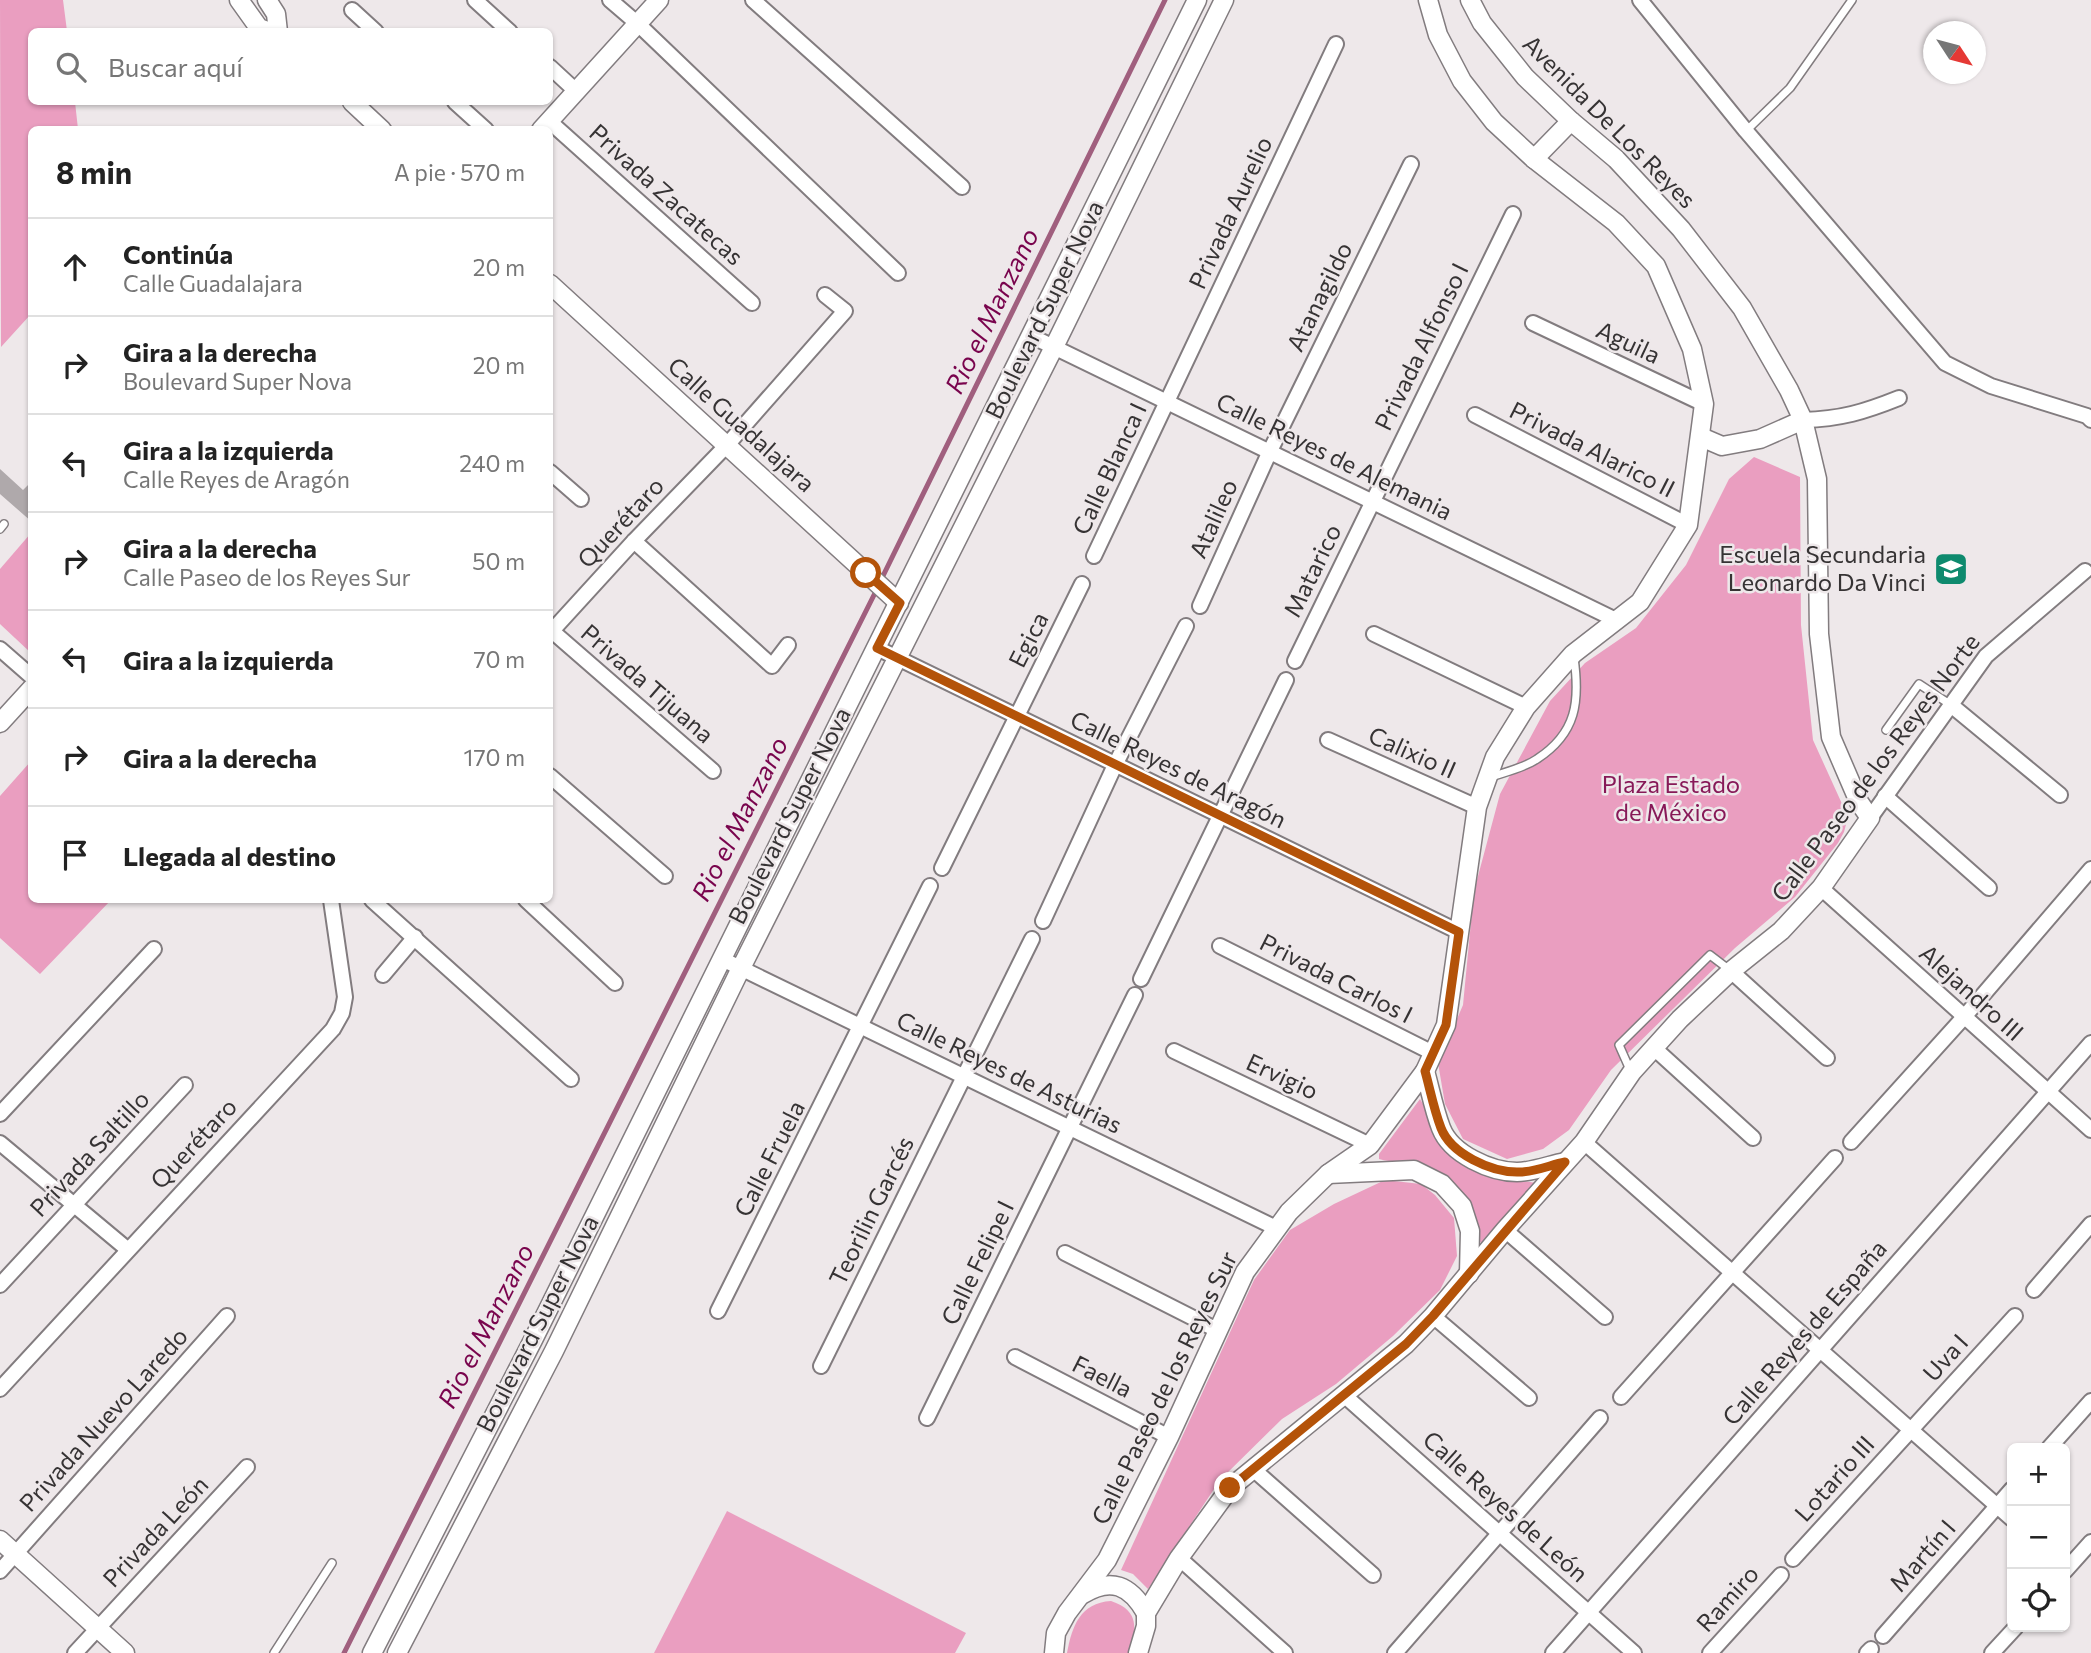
<!DOCTYPE html>
<html lang="es">
<meta charset="utf-8">
<style>
:root{--surface:#fff;--page:#f2f2f2;--text:#222;--muted:#767676;--line:#e0e0e0}
body{margin:0;font-family:Commissioner,sans-serif;background:var(--page);color:var(--text)}
.controls{position:absolute;right:21px;bottom:21px;display:grid;overflow:hidden;border-radius:10px;box-shadow:0 2px 5px #0004}
.controls button{width:63px;height:63px;display:grid;place-items:center;padding:0;border:0;border-bottom:2px solid var(--line);background:var(--surface);color:var(--text);font:35px sans-serif}
.compass{position:absolute;left:1923px;top:21px;width:63px;height:63px;border-radius:50%;background:var(--surface);box-shadow:0 2px 5px #0004;rotate:126deg}
.stop{position:absolute;width:21px;height:21px;margin:-16px;border:5px solid #b45309;border-radius:50%;background:#fff}
.stop.end{background:#b45309;border-color:#fff;box-shadow:0 2px 7px #0008}
.list{margin:0;padding:0;list-style:none}
h2{display:flex;justify-content:space-between;align-items:center;height:91px;margin:0;padding:0 28px;font-size:30px}
h2 small{font-size:23px;font-weight:400;color:var(--muted)}
.list li{display:grid;grid-template-columns:46px 1fr auto;gap:21px;align-items:center;box-sizing:border-box;height:98px;padding:0 28px;border-top:2px solid var(--line)}
.list b{display:block;font-size:26px;white-space:nowrap}
.list p{margin:0;font-size:23px;white-space:nowrap;color:var(--muted)}
.list em{font-size:23px;font-style:normal;color:var(--muted)}
.icon{flex:none;width:38px;height:38px;fill:none;stroke:currentColor;stroke-width:2;stroke-linecap:round;stroke-linejoin:round}
.map{position:relative;flex:none;width:2091px;height:1653px;overflow:hidden}
.search{position:absolute;background:var(--surface);box-shadow:0 2px 5px #0004;left:28px;top:28px;width:525px;height:77px;display:flex;align-items:center;gap:18px;box-sizing:border-box;padding:0 24px;border-radius:10px;color:var(--muted);font-size:26px}
.panel{position:absolute;background:var(--surface);box-shadow:0 2px 5px #0004;left:28px;top:126px;width:525px;height:777px;border-radius:10px}
.map>svg:first-child{display:block}
</style>
<div class="map">
<svg width="2091" height="1653" viewBox="0 0 2091 1653">
<rect width="100%" height="100%" fill="#eee8ea"/>
<g fill="#ea9ec0">
<polygon points="0,0 63,0 67,31 32,32 32,102 75,102 78,129 32,130 31,314 1,347"/>
<polygon points="1754,457 1800,477 1801,625 1813,740 1848,817 1844,832 1838,843 1795,897 1735,948 1611,1070 1569,1130 1543,1149 1507,1159 1463,1139 1445,1104 1438,1063 1463,1005 1474,891 1500,794 1550,701 1585,663 1636,628 1686,565 1729,479"/>
<polygon points="31,533 31,653 0,624 0,569"/>
<polygon points="31,761 32,900 111,900 40,974 0,938 0,796"/>
<path d="M 1420,1099 C 1427,1108 1427,1123 1433,1134 C 1446,1154 1469,1172 1493,1177 C 1508,1181 1522,1180 1536,1183 L 1484,1244 L 1480,1242 C 1475,1206 1456,1174 1418,1164 C 1405,1160 1392,1163 1379,1159 L 1379,1154 Z"/>
<polygon points="1385,1180 1421,1184 1435,1195 1454,1218 1457,1256 1440,1290 1393,1336 1336,1384 1282,1419 1220,1480 1148,1589 1133,1574 1121,1570 1254,1280 1290,1230 1334,1204"/>
<polygon points="727,1511 966,1633 955,1653 654,1653"/>
<path d="M 1111,1601 C 1140,1611 1136,1628 1130,1653 L 1067,1653 C 1072,1626 1080,1603 1111,1601 Z"/>
</g>
<g fill="none" stroke-linecap="round" stroke-linejoin="round">
<g stroke="#a05f7e" stroke-width="5">
<polyline points="881,580 1165,0"/>
<polyline points="344,1653 877,589"/>
</g>
</g>
<polygon fill="#afa9ab" points="0,469 23,490 32,481 32,522 0,494"/>
<g fill="none" stroke-linecap="round" stroke-linejoin="round">
<g stroke="#827c7f" stroke-width="10">
<g id="service">
<polyline points="1746,131 1790,88 1852,0"/>
<polyline points="0,529 4,524"/>
<polyline points="1886,730 1919,684 1951,705"/>
<path d="M 1491,777 C 1505,772 1524,768 1537,759 C 1577,733 1580,701 1574,658"/>
<polyline points="1631,1072 1619,1045 1710,955 1731,971"/>
<polyline points="274,1653 332,1563"/>
</g>
</g>
<g stroke="#827c7f" stroke-width="18">
<g id="minor">
<polyline points="475,0 510,32"/>
<polyline points="610,0 638,24 898,273"/>
<polyline points="753,0 962,187"/>
<polyline points="1640,0 1746,131 1945,363 1991,386 2087,416 2091,420"/>
<polyline points="352,10 376,32"/>
<polyline points="550,67 576,91"/>
<polyline points="455,102 486,130"/>
<polyline points="549,121 752,303"/>
<polyline points="1533,323 1704,404"/>
<polyline points="1031,336 1616,620"/>
<polyline points="1475,415 1688,525"/>
<path d="M 1803,420 C 1841,419 1864,412 1899,398"/>
<polyline points="550,472 581,499"/>
<polyline points="634,541 772,666 788,645"/>
<polyline points="1094,556 1336,44"/>
<polyline points="1200,606 1270,451 1411,164"/>
<polyline points="552,631 713,771"/>
<polyline points="550,633 634,541 727,445 845,311 825,295"/>
<polyline points="1374,634 1526,707"/>
<polyline points="877,648 1459,932"/>
<polyline points="0,649 32,677"/>
<polyline points="1295,661 1513,214"/>
<polyline points="1951,705 2060,795"/>
<polyline points="1328,740 1477,807"/>
<polyline points="550,776 665,876"/>
<polyline points="1885,796 1989,888"/>
<polyline points="1870,818 1986,656 2085,571"/>
<polyline points="942,868 1082,584"/>
<polyline points="1821,888 2091,1130"/>
<polyline points="372,900 571,1079"/>
<polyline points="526,900 615,983"/>
<polyline points="1043,921 1115,765 1186,626"/>
<polyline points="1220,946 1433,1053"/>
<polyline points="722,959 1276,1228"/>
<polyline points="1731,971 1827,1058"/>
<polyline points="383,975 415,937"/>
<polyline points="1141,979 1286,680"/>
<polyline points="1654,1048 1753,1138"/>
<polyline points="1174,1051 1370,1145"/>
<polyline points="0,1114 154,949"/>
<polyline points="1584,1142 2012,1519"/>
<polyline points="1851,1142 1964,1017 2091,869"/>
<polyline points="0,1143 127,1249"/>
<polyline points="1505,1230 1605,1317"/>
<polyline points="1065,1253 1217,1330"/>
<polyline points="0,1285 185,1085"/>
<polyline points="2034,1290 2091,1224"/>
<polyline points="718,1311 930,886"/>
<polyline points="1433,1316 1529,1398"/>
<polyline points="1015,1357 1169,1437"/>
<polyline points="821,1366 1032,939"/>
<polyline points="0,1389 333,1029 342,1013 345,997 331,900"/>
<polyline points="1345,1396 1634,1653"/>
<polyline points="1621,1397 1835,1158"/>
<polyline points="927,1418 1135,995"/>
<polyline points="2049,1448 2091,1401"/>
<polyline points="1253,1469 1373,1575"/>
<polyline points="1179,1558 1285,1653"/>
<polyline points="1793,1559 2015,1316"/>
<polyline points="0,1571 227,1316"/>
<polyline points="2065,1571 2091,1542"/>
<polyline points="1883,1636 2012,1489"/>
<polyline points="75,1653 247,1467"/>
<polyline points="1395,1653 1600,1418"/>
<polyline points="1553,1653 2091,1043"/>
<polyline points="1710,1653 1781,1575"/>
<polyline points="1867,1653 1871,1649"/>
<polyline points="1992,1653 2016,1627"/>
</g>
</g>
<g stroke="#827c7f" stroke-width="21">
<g id="tertiary">
<polyline points="239,0 259,28 270,32"/>
<polyline points="267,0 276,14 278,32"/>
<polyline points="352,102 382,130"/>
<polyline points="541,130 659,0"/>
<polyline points="1534,159 1571,121"/>
<polyline points="550,284 899,603"/>
<polyline points="1701,437 1722,446 1760,439 1803,420"/>
<polyline points="0,723 32,688"/>
<path d="M 1425,1071 C 1430,1089 1434,1110 1441,1128 C 1451,1154 1491,1172 1517,1172 C 1532,1172 1550,1165 1565,1162"/>
<polyline points="1328,1174 1414,1170 1442,1184 1462,1206 1470,1231 1469,1274"/>
<polyline points="0,1540 125,1653"/>
<path d="M 1083,1594 C 1111,1577 1130,1585 1146,1613"/>
<polyline points="372,1653 533,1340 1197,0"/>
<polyline points="397,1653 554,1351 741,968 1054,347 1224,0"/>
<polyline points="1054,1653 1056,1633 1067,1613 1107,1560 1169,1437 1245,1272 1289,1212 1328,1174 1370,1145 1425,1071 1446,1025 1477,807 1495,757 1526,707 1573,654 1640,602 1688,525 1704,404 1692,349 1656,266 1616,223 1534,159 1494,122 1462,81 1438,35 1428,0"/>
<polyline points="1138,1653 1146,1626 1146,1613 1179,1558 1230,1488 1406,1344 1433,1316 1505,1230 1584,1142 1632,1072 1680,1019 1731,971 1781,931 1821,888 1870,818 1859,802 1831,737 1819,634 1817,479 1803,420 1789,390 1742,308 1681,229 1616,159 1571,121 1525,77 1482,23 1470,0"/>
</g>
</g>
<use href="#service" stroke="#fff" stroke-width="7"/>
<use href="#minor" stroke="#fff" stroke-width="14"/>
<use href="#tertiary" stroke="#fff" stroke-width="18"/>
</g>
<g fill="none" stroke-linecap="round" stroke-linejoin="round">
<path stroke="#b45309" stroke-width="9" d="M 866,573 L 900,603 L 877,648 L 1459,932 L 1446,1025 L 1425,1071 C 1430,1089 1434,1110 1441,1128 C 1451,1154 1491,1172 1517,1172 C 1532,1173 1550,1165 1565,1162 L 1433,1316 L 1406,1344 L 1230,1488"/>
</g>
<defs>
<g id="school-square" transform="scale(1.75)"><rect x="-9" y="-9" width="18" height="18" rx="4" fill="#0e8a6e" stroke="#eee8ea"/><path d="M0-5L7-2L0 1L-7-2ZM-4 1L0 2.5L4 1V4Q0 6-4 4Z" fill="#fff"/></g>
</defs>
<g fill-rule="evenodd">
<use href="#school-square" x="1951" y="569"/>
</g>
<g text-anchor="middle" stroke-width="5" stroke-linejoin="round" paint-order="stroke">
<g font-size="24" fill="#363334" stroke="#eee8ea">
<text transform="translate(1609 122) rotate(45)" y="8">Avenida De Los Reyes</text>
<text transform="translate(666 195) rotate(42)" y="8">Privada Zacatecas</text>
<text transform="translate(1231 213) rotate(-65)" y="8">Privada Aurelio</text>
<text transform="translate(1320 297) rotate(-64)" y="8">Atanagildo</text>
<text transform="translate(1045 310) rotate(-64)" y="8">Boulevard Super Nova</text>
<text transform="translate(1628 343) rotate(25)" y="8">Aguila</text>
<text transform="translate(1422 347) rotate(-64)" y="8">Privada Alfonso I</text>
<text transform="translate(741 425) rotate(42)" y="8">Calle Guadalajara</text>
<text transform="translate(1592 450) rotate(27)" y="8">Privada Alarico II</text>
<text transform="translate(1334 457) rotate(26)" y="8">Calle Reyes de Alemania</text>
<text transform="translate(1110 469) rotate(-65)" y="8">Calle Blanca I</text>
<text transform="translate(1214 519) rotate(-66)" y="8">Atalileo</text>
<text transform="translate(621 523) rotate(-47)" y="8">Querétaro</text>
<text transform="translate(1313 571) rotate(-64)" y="8">Matarico</text>
<text transform="translate(1029 640) rotate(-63)" y="8">Egica</text>
<text transform="translate(647 684) rotate(41)" y="8">Privada Tijuana</text>
<text transform="translate(1412 753) rotate(24)" y="8">Calixio II</text>
<text transform="translate(1876 768) rotate(-53)" y="8">Calle Paseo de los Reyes Norte</text>
<text transform="translate(1178 770) rotate(26)" y="8">Calle Reyes de Aragón</text>
<text transform="translate(790 816) rotate(-63)" y="8">Boulevard Super Nova</text>
<text transform="translate(1336 979) rotate(27)" y="8">Privada Carlos I</text>
<text transform="translate(1971 993) rotate(42)" y="8">Alejandro III</text>
<text transform="translate(1009 1073) rotate(26)" y="8">Calle Reyes de Asturias</text>
<text transform="translate(1282 1077) rotate(25)" y="8">Ervigio</text>
<text transform="translate(194 1144) rotate(-47)" y="8">Querétaro</text>
<text transform="translate(90 1154) rotate(-47)" y="8">Privada Saltillo</text>
<text transform="translate(770 1159) rotate(-63)" y="8">Calle Fruela</text>
<text transform="translate(872 1211) rotate(-64)" y="8">Teorilin Garcés</text>
<text transform="translate(978 1263) rotate(-64)" y="8">Calle Felipe I</text>
<text transform="translate(538 1324) rotate(-63)" y="8">Boulevard Super Nova</text>
<text transform="translate(1805 1333) rotate(-49)" y="8">Calle Reyes de España</text>
<text transform="translate(1946 1358) rotate(-48)" y="8">Uva I</text>
<text transform="translate(1102 1377) rotate(27)" y="8">Faella</text>
<text transform="translate(1165 1388) rotate(-64)" y="8">Calle Paseo de los Reyes Sur</text>
<text transform="translate(104 1420) rotate(-48)" y="8">Privada Nuevo Laredo</text>
<text transform="translate(1835 1479) rotate(-48)" y="8">Lotario III</text>
<text transform="translate(1505 1507) rotate(42)" y="8">Calle Reyes de León</text>
<text transform="translate(156 1532) rotate(-47)" y="8">Privada León</text>
<text transform="translate(1923 1556) rotate(-49)" y="8">Martín I</text>
<text transform="translate(1728 1599) rotate(-48)" y="8">Ramiro</text>
</g>
<g font-size="24" fill="#363334" stroke="#eee8ea" text-anchor="end">
<text x="1926" y="563">Escuela Secundaria<tspan x="1926" dy="28">Leonardo Da Vinci</tspan></text>
</g>
<g font-size="24" fill="#871958" stroke="#eee8ea">
<text x="1671" y="793">Plaza Estado<tspan x="1671" dy="28">de México</tspan></text>
</g>
<g font-size="26" font-style="italic" fill="#79044d" stroke="#eee8ea">
<text transform="translate(992 311) rotate(-64)" y="9">Rio el Manzano</text>
<text transform="translate(740 819) rotate(-63)" y="9">Rio el Manzano</text>
<text transform="translate(486 1326) rotate(-63)" y="9">Rio el Manzano</text>
</g>
</g>
</svg>
<div class="controls">
<button>+</button>
<button>−</button>
<button><svg class="icon" aria-label="locate" viewBox="0 0 24 24"><circle cx="12" cy="12" r="6"/><path d="M12 2v4M12 18v4M2 12h4M18 12h4"/></svg></button>
</div>
<svg class="compass" viewBox="-18 -18 36 36"><path d="M0-13l5 13h-10z" fill="#e53935"/><path d="M0 13l5-13h-10z" fill="#767676"/></svg>
<div class="stop" style="left:866px;top:573px"></div>
<div class="stop end" style="left:1230px;top:1488px"></div>
<div class="search"><svg class="icon" aria-label="search" viewBox="0 0 24 24"><circle cx="10" cy="10" r="6"/><path d="M15 15l6 6"/></svg>Buscar aquí</div>
<section class="panel">
<h2>8 min<small>A pie · 570 m</small></h2>
<ul class="list">
<li><svg class="icon" aria-label="ahead" viewBox="0 0 24 24"><path d="M12 20V5M6 11l6-6 6 6"/></svg><div><b>Continúa</b><p>Calle Guadalajara</p></div><em>20 m</em></li>
<li><svg class="icon" aria-label="right" viewBox="0 0 24 24"><path d="M7 20v-9h11M14 6l5 5-5 5"/></svg><div><b>Gira a la derecha</b><p>Boulevard Super Nova</p></div><em>20 m</em></li>
<li><svg class="icon" aria-label="left" viewBox="0 0 24 24"><path d="M17 20v-9H6M10 6l-5 5 5 5"/></svg><div><b>Gira a la izquierda</b><p>Calle Reyes de Aragón</p></div><em>240 m</em></li>
<li><svg class="icon" aria-label="right" viewBox="0 0 24 24"><path d="M7 20v-9h11M14 6l5 5-5 5"/></svg><div><b>Gira a la derecha</b><p>Calle Paseo de los Reyes Sur</p></div><em>50 m</em></li>
<li><svg class="icon" aria-label="left" viewBox="0 0 24 24"><path d="M17 20v-9H6M10 6l-5 5 5 5"/></svg><div><b>Gira a la izquierda</b></div><em>70 m</em></li>
<li><svg class="icon" aria-label="right" viewBox="0 0 24 24"><path d="M7 20v-9h11M14 6l5 5-5 5"/></svg><div><b>Gira a la derecha</b></div><em>170 m</em></li>
<li><svg class="icon" aria-label="arrive" viewBox="0 0 24 24"><path d="M6 21V4h12l-3 4 3 4H6"/></svg><div><b>Llegada al destino</b></div></li>
</ul>
</section>
</div>
